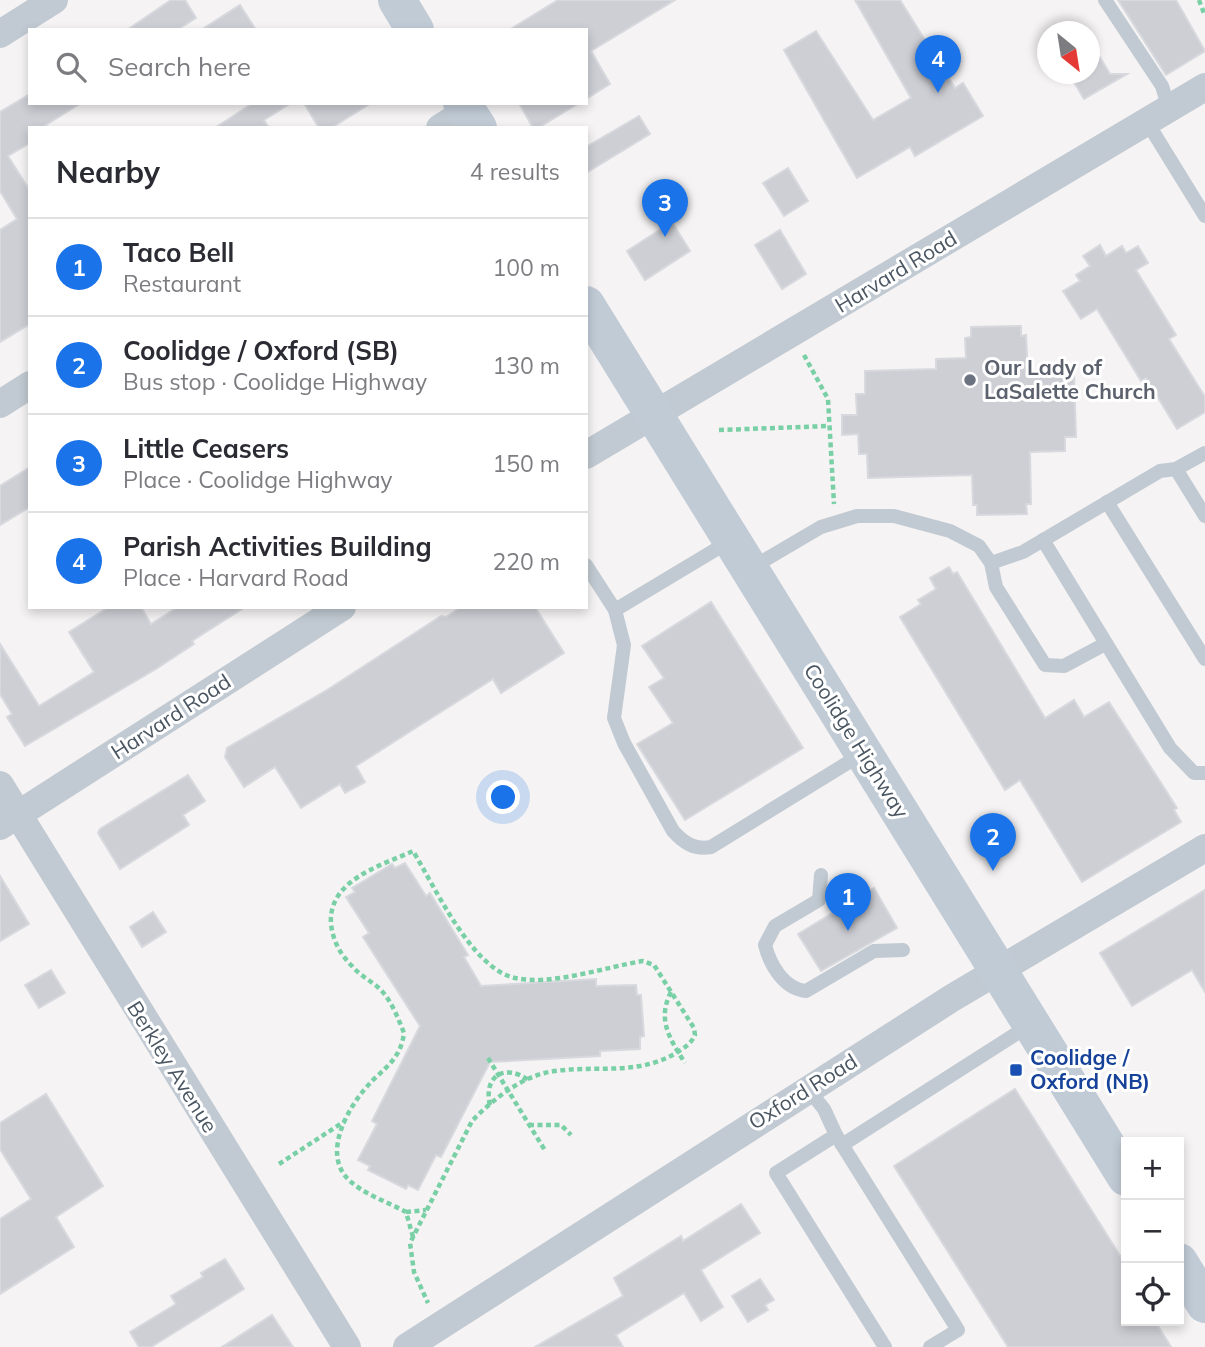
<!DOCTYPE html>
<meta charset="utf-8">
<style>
:root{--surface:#fff;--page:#f7f7f7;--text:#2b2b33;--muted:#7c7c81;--line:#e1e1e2;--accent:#1a73e8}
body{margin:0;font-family:Mulish,sans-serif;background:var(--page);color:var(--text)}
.controls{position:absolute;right:21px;bottom:21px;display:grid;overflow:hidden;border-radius:0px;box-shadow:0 4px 10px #0003}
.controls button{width:63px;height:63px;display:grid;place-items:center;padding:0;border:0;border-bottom:2px solid var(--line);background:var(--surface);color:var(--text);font:35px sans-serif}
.compass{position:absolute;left:1037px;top:21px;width:63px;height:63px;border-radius:50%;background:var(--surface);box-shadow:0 4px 10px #0003;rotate:150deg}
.you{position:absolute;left:504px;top:798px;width:24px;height:24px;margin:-18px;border:5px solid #fff;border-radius:50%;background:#1a73e8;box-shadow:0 0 0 10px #1a73e833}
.badge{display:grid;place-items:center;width:46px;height:46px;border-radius:50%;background:var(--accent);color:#fff;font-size:23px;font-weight:700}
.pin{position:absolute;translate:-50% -58px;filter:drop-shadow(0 2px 4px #0008)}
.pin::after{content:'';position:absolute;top:37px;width:24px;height:21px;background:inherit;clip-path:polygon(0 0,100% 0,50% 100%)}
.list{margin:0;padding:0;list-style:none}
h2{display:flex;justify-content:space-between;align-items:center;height:91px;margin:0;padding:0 28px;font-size:30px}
h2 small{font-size:23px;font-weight:400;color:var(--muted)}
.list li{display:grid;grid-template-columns:46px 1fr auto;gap:21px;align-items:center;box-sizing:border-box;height:98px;padding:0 28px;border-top:2px solid var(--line)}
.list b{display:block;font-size:26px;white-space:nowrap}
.list p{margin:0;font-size:23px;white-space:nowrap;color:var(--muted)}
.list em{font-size:23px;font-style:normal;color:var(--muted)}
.icon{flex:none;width:38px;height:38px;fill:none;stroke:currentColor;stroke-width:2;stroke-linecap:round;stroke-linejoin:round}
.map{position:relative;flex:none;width:1205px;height:1347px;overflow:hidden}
.search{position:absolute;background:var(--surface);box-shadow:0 4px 10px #0003;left:28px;top:28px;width:560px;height:77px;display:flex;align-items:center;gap:18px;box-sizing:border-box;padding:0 24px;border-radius:0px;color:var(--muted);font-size:26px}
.panel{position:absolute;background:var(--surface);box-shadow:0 4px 10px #0003;left:28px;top:126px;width:560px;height:483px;border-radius:0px}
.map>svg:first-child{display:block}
</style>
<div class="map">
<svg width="1205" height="1347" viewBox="0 0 1205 1347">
<rect width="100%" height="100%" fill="#f5f3f3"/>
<g fill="#cdcfd5" stroke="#d7d9de" stroke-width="2">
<polygon points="171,0 185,0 196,18 177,30 127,30"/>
<polygon points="558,0 675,0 591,51 610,84 586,99 586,30 509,30"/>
<polygon points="855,0 900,0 955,88 963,83 983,116 915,156 910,147 857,178 784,50 816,31 873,120 911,98"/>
<polygon points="1118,0 1176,0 1205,51 1166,75"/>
<polygon points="240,5 256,30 201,30"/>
<polygon points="1089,39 1110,74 1127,74 1084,99 1069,74 1089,74"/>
<polygon points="30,94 30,103 81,103 41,128 30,128 30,143 8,156 30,191 30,324 0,342 0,230 17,219 0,191 0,112"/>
<polygon points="253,103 291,103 264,120 269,128 215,128"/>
<polygon points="304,103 371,103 331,128 319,128"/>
<polygon points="519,103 579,103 538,128 533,128"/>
<polygon points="639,116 650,134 586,173 586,147"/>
<polygon points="788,168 808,201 784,216 763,183"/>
<polygon points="672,222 690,251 645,280 627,251"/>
<polygon points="780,230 806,274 782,289 755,245"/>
<polygon points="1100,245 1106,256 1122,246 1126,253 1138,246 1148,263 1136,270 1176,335 1169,339 1205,397 1205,412 1177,429 1146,378 1141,381 1097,309 1081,319 1063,291 1080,281 1076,275 1090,266 1083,256"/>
<polygon points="1021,326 1021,336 1026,335 1028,374 1074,373 1076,437 1065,437 1065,451 1030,452 1031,504 1026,504 1027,514 977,515 977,505 973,505 972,475 868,478 867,454 859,454 858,434 842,435 842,415 857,415 856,394 865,394 865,371 936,369 936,359 966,358 965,338 971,337 971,327"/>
<polygon points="30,467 30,507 0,525 0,486"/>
<polygon points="949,567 953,574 957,572 1045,718 1074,700 1084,717 1109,702 1177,808 1174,810 1181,822 1082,882 1020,780 1005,790 900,617 921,604 918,600 936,589 930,578"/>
<polygon points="711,602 803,748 685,820 637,744 673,723 649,687 664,678 642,646"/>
<polygon points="109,607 141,607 151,624 178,607 245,607 192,641 194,644 156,669 25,746 7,717 12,714 0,694 0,644 39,706 94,672 69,632"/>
<polygon points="461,607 535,607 564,653 501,693 493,679 414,729 356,766 365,782 345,793 340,784 301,808 275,767 244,787 225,757 227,748 327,690 441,616 446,617"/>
<polygon points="188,775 205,801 183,815 189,825 120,869 98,833 100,829"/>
<polygon points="405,863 426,896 430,893 468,955 464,957 481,986 596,979 596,986 636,985 637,995 641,995 644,1036 640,1037 640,1049 600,1051 600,1056 490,1062 441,1157 436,1155 418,1190 408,1185 406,1189 368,1170 370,1166 358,1160 377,1124 372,1121 420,1026 363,937 369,933 346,897 355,892 352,888 392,864 395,868"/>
<polygon points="0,876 29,924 0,941"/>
<polygon points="874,888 897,928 821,971 798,934"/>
<polygon points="1205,890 1205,992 1192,970 1132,1006 1100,953"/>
<polygon points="153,912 166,932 142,947 130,927"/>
<polygon points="51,970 65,993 39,1008 25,985"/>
<polygon points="1015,1089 1126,1265 1126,1321 1155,1321 1171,1347 1008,1347 894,1166"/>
<polygon points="46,1094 103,1186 56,1217 74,1247 0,1294 0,1219 31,1199 0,1149 0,1123"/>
<polygon points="741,1204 760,1233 701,1270 723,1307 701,1321 684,1293 616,1335 623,1347 535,1347 623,1296 614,1278 681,1236 683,1241"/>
<polygon points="225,1259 244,1289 151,1347 139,1347 130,1332 176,1304 171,1296 203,1277 201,1273"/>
<polygon points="760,1279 774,1300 765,1305 768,1310 748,1322 732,1296"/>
<polygon points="272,1315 293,1347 222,1347"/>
</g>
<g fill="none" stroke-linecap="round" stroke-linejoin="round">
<g stroke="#7ad0a6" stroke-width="4.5" stroke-dasharray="5 3.5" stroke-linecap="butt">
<polyline points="1199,0 1205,16"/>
<polyline points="804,355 828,399 834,504"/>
<polyline points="719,430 829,426"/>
<path d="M 671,992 C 657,1019 669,1038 685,1063"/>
<polyline points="488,1058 546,1152"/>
<path d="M 490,1105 C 483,1076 505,1063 528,1080"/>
<polyline points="529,1125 561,1125 571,1135"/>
<polyline points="279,1164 345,1121"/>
<polyline points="406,1212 426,1210"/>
<path d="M 413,1237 L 406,1212 C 388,1202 363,1194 349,1180 C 320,1153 350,1103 373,1080 C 389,1065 401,1056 404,1033 C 398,1018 392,1002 381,990 C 372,981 360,976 352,966 C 340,954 333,941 331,924 C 328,880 380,866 413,851 C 435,887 472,969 515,978 C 551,986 606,967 643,961 L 654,965 L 694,1028 L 695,1035 C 691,1044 684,1048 676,1053 C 636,1077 593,1064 549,1072 C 521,1077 491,1101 472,1121 L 410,1243 L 414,1272 L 428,1303"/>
</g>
<g stroke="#c1cad2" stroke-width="14">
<polyline points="1105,0 1162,86 1169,109"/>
<polyline points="1147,122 1205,216"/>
<polyline points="1176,469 1205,516"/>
<polyline points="1107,502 1205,659"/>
<polyline points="1043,540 1170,748 1194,773 1205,773"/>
<polyline points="991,563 1023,552 1160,471 1176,469 1205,453"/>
<polyline points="586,565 615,610 730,541"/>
<polyline points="751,568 821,527 857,516 894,516 950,531 979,546 991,563 996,587 1045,665 1064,666 1105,644"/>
<path d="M 615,610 L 624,645 L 614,718 L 624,743 L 673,831 C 684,843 694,850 711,847 L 862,754"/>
<path d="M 821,875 L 819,900 L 775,926 L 765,945 C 770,965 784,989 806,991 L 874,951 L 903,950"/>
<polyline points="808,1089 824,1109 836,1135 958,1330 930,1347"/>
<polyline points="836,1135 776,1173 885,1347"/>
<polyline points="842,1145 1030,1025"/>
</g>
<g stroke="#c1cad2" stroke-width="28">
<polyline points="0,34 54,0"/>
<polyline points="440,128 467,111"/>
<polyline points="0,404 30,385"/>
<polyline points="586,455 1205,87"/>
<polyline points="0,785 347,1347"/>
<polyline points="0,826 342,607"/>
<polyline points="407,1347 952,998 1205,848"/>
</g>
<g stroke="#c1cbd6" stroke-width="38">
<polyline points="397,0 415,30"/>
<polyline points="462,103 478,128"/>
<polyline points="586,305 1126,1177"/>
<polyline points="1179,1262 1205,1304"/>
</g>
</g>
<circle fill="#6b7280" stroke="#fff" stroke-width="2.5" cx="970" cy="380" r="7"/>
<rect fill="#1a4fb4" stroke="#fff" stroke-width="2.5" x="1009" y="1063" width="14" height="14" rx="3.5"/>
<g text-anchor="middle" stroke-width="6" stroke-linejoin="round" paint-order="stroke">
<g font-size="21" fill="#4a5661" stroke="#fff">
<text transform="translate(896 272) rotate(-31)" y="7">Harvard Road</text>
<text transform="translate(171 717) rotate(-33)" y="7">Harvard Road</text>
<text transform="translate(856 741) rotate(58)" y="7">Coolidge Highway</text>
<text transform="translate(172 1067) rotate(58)" y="7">Berkley Avenue</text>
<text transform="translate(803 1092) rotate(-32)" y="7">Oxford Road</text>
</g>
<g font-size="21" font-weight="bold" fill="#5b616d" stroke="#fff" text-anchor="start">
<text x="984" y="375">Our Lady of<tspan x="984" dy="24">LaSalette Church</tspan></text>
</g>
<g font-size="21" font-weight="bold" fill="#164399" stroke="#fff" text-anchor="start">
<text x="1030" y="1065">Coolidge /<tspan x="1030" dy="24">Oxford (NB)</tspan></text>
</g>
</g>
</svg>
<div class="controls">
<button>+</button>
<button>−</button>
<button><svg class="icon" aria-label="locate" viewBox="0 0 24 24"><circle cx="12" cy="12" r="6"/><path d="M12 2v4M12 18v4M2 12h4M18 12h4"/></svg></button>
</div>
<svg class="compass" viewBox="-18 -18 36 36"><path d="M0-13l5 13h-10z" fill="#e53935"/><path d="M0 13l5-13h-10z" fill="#7c7c81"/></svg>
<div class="you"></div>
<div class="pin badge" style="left:848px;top:931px">1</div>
<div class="pin badge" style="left:993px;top:871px">2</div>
<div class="pin badge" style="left:665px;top:237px">3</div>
<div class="pin badge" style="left:938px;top:93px">4</div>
<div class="search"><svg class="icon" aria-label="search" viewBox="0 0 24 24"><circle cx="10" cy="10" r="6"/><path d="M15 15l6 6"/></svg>Search here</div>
<section class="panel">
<h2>Nearby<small>4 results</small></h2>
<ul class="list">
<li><span class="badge">1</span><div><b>Taco Bell</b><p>Restaurant</p></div><em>100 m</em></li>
<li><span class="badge">2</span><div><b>Coolidge / Oxford (SB)</b><p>Bus stop · Coolidge Highway</p></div><em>130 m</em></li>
<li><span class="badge">3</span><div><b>Little Ceasers</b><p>Place · Coolidge Highway</p></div><em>150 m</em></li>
<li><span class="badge">4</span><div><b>Parish Activities Building</b><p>Place · Harvard Road</p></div><em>220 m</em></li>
</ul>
</section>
</div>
